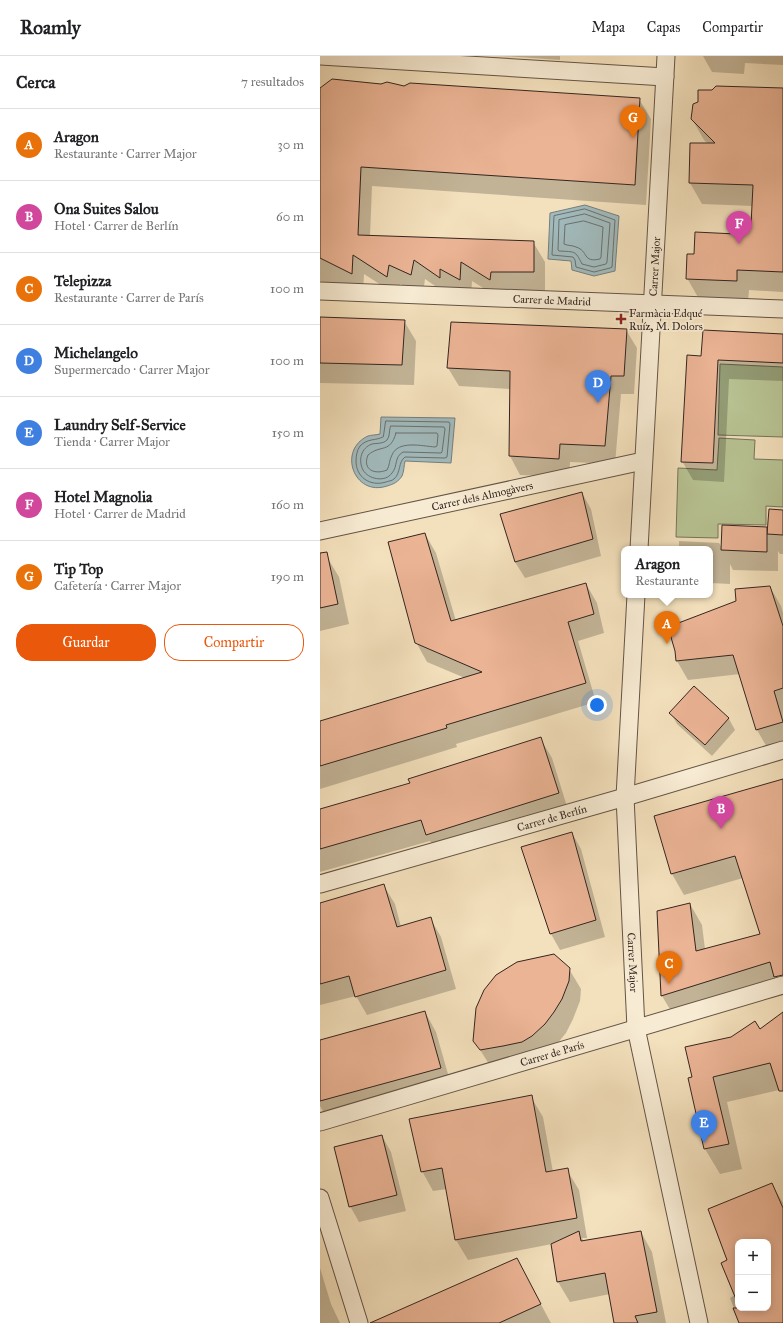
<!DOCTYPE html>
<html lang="es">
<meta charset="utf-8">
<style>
:root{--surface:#fff;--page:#f6f6f6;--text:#202124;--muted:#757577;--line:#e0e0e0;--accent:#ea580c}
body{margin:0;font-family:"IM FELL Great Primer",serif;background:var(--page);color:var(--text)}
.controls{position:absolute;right:12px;bottom:12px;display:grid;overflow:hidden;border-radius:8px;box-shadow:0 2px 10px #0003}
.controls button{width:36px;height:36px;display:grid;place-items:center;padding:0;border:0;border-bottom:1px solid var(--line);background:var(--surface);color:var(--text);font:20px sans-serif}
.you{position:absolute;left:277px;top:649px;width:14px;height:14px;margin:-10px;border:3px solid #fff;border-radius:50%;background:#1a73e8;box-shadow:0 0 0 6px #1a73e833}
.badge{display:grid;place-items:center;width:26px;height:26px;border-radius:50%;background:var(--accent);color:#fff;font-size:13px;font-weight:700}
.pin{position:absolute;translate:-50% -33px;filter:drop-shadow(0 1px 2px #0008)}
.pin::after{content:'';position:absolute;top:21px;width:14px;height:12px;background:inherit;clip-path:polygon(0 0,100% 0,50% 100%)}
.popup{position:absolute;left:301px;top:490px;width:92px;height:52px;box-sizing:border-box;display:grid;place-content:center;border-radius:8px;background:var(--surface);filter:drop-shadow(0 1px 3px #0005);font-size:13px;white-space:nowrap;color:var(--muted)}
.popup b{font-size:15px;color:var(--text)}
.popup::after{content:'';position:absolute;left:50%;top:100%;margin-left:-8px;border:8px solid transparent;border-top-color:var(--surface)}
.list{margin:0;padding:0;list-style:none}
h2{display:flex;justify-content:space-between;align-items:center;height:52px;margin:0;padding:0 16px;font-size:17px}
h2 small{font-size:13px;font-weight:400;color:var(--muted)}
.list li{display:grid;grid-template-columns:26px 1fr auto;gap:12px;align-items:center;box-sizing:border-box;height:72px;padding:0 16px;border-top:1px solid var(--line)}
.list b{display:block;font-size:15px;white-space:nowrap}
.list p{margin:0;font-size:13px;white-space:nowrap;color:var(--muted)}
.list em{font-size:13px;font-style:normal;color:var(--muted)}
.actions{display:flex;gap:8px;padding:12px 16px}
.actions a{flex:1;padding:9px 0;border:1px solid var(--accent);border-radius:16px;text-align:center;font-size:14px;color:var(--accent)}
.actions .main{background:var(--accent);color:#fff}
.map{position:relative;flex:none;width:463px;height:1267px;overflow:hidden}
header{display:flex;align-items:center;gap:24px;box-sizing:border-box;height:56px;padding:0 20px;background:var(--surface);border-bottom:1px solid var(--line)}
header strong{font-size:19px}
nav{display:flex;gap:22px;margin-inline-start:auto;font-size:14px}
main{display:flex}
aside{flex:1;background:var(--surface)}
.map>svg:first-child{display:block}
</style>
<header>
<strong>Roamly</strong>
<nav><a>Mapa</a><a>Capas</a><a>Compartir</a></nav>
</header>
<main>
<aside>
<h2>Cerca<small>7 resultados</small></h2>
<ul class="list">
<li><span class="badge" style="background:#e8710a">A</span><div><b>Aragon</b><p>Restaurante · Carrer Major</p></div><em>30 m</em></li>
<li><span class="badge" style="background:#d1479c">B</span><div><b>Ona Suites Salou</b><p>Hotel · Carrer de Berlín</p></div><em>60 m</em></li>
<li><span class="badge" style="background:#e8710a">C</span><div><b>Telepizza</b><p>Restaurante · Carrer de París</p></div><em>100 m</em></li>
<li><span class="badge" style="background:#3f7fe0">D</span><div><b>Michelangelo</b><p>Supermercado · Carrer Major</p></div><em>100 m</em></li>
<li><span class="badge" style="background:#3f7fe0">E</span><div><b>Laundry Self-Service</b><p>Tienda · Carrer Major</p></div><em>150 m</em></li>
<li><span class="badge" style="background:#d1479c">F</span><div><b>Hotel Magnolia</b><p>Hotel · Carrer de Madrid</p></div><em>160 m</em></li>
<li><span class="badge" style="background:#e8710a">G</span><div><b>Tip Top</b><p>Cafetería · Carrer Major</p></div><em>190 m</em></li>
</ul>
<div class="actions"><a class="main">Guardar</a><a>Compartir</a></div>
</aside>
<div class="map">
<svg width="463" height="1267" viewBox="0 0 463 1267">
<rect width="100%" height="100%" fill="#f3e0bc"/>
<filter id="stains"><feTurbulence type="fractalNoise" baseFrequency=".005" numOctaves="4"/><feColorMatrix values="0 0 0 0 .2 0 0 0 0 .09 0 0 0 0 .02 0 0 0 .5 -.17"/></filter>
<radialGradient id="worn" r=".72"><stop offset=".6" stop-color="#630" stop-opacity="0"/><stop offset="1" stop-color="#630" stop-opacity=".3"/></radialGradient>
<g fill="#b8c393" stroke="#767459">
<polygon points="400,308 463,311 463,381 398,379"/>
<polygon points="399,382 435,384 434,403 463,404 463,451 446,450 446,469 398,468 398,482 356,481 358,412 397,414"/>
</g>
<g fill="#a1babc" stroke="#757e7d">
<polygon points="265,149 299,160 295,215 274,220 252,214 251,205 228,203 230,157"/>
<path d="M 61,361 L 135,362 L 131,407 L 85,405 C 84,409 84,416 82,420 C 78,426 74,428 67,430 C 34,441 17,394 48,380 C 51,379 56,379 60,378 Z"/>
</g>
<g fill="#0003" fill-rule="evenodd">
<polygon points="183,0 240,0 240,4"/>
<polygon points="383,0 463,0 463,9 425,7 424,18 392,16"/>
<polygon points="84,31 319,43 331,63 326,149 52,130 50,180 213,186 225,206 225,235 181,243 152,225 151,243 131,241 105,223 103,238 80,228 78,240 44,218 43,237 23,227 23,235 0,225 0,33"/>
<polygon points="463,33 463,236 429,234 428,246 379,243 367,222 375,200 432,170 433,150 382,148 370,127 388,88 384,84 372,63"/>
<polygon points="0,262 84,265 96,285 94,329 0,327"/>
<polygon points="132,267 306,274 317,292 314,338 301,338 295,408 250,406 249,421 200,419 190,400 191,333 139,330 128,312"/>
<polygon points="463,279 463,325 409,323 404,426 373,424 362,405 382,301"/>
<polygon points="262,437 271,453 281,500 205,522 195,506"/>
<polygon points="463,455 463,498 460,498 458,495 458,515 413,514 410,508 410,528 390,527 390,493 359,493 359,485 399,487 402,492 447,472 449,475"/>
<polygon points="105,478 116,497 136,565 266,528 277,547 284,577 258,585 276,646 136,688 137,691 0,733 0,666 145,622 107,606 96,586"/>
<polygon points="7,501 19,521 29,568 0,575 0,502"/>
<polygon points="450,531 461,550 463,557 463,688 448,693 437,674 420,618 368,624 357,605 356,594"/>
<polygon points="374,631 409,663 415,674 392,700 357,668 351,657"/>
<polygon points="220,682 232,702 249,757 118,798 110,785 0,816 0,754 91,728"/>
<polygon points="463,724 463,930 354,960 342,940 370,848 382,869 385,893 442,879 423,822 364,839 352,818 336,761"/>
<polygon points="252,777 261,793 285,881 240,894 231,878 202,792"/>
<polygon points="64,830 75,848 81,871 110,862 121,881 136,933 47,959 36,940 0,949 0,857"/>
<polygon points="249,913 261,933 260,945 253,963 246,977 236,989 172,1013 154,984"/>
<polygon points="105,956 116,976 132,1032 9,1066 0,1050 0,985"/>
<polygon points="463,958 463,1033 407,1046 422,1113 400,1118 385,1093 369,1022 373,1022"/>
<polygon points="211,1041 223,1061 233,1116 247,1114 259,1134 267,1182 262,1182 264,1186 321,1176 332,1196 346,1267 295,1267 290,1238 250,1246 238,1226 232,1188 148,1204 136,1184 127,1133 113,1135 102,1115"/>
<polygon points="62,1080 71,1096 86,1155 39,1166 30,1150"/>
<path d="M 452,1128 L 463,1147 L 463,1267 L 420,1267 L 410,1242 L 415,1239 L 408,1205 L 389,1153 ZM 418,1186 L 448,1186 L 448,1252 L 418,1252 Z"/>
<polygon points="197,1204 231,1267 64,1267"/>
<polygon points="0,1212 11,1248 20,1267 0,1267"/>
</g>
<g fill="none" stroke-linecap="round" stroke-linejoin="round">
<g stroke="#6a706e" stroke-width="1">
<polygon points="265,153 295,164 292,211 290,212 274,216 256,211 255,204 253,201 232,199 234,160"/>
<path d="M 265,158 L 290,167 L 287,206 L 286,208 L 274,211 L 262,208 C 255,194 255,196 239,195 L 238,194 L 239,164 Z"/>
<path d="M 264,165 L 283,171 L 281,201 L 280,203 C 262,207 269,195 256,191 C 252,189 248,190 244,188 L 245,169 Z"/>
<path d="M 66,365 L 129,366 L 130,368 L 127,401 L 125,402 L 85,401 C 78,406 81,417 74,423 C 72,425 68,425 66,426 C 50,431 36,421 36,405 C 36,400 37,394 40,390 C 48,382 55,385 63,381 Z"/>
<path d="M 71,370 L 124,371 L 125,373 L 122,396 L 121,397 L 83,396 C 74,401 78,410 72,417 C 65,427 48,423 43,414 C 38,404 41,392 52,388 C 57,387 63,388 67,384 C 70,380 69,376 70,372 Z"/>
<path d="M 76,377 L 117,377 L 118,379 L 117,390 L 115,391 C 102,390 78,384 72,399 C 69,404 70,409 67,414 C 55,419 42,414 48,399 C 61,388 70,398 76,377 Z"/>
</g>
</g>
<g fill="#ebb495" stroke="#34251f">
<polygon points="12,23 61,28 67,26 84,30 90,27 320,42 315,129 41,111 38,179 214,185 214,216 171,216 170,224 141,206 140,224 120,213 120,222 94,204 91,219 69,209 67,221 33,199 32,218 0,202 0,32"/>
<polygon points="396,30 463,32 463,216 417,214 417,225 366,223 367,198 374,198 375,176 416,178 416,168 431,169 433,129 369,127 370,87 395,87 371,63 373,48 378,46 378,34 392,34"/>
<polygon points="0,261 85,264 82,309 0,307"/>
<polygon points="131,266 307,273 304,320 291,320 285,390 240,388 239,403 189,400 190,315 127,312"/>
<polygon points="383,274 463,278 463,307 398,304 393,407 361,406 367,299 381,300"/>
<polygon points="262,436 273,483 195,506 180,458"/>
<polygon points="449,453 463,454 463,479 447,478"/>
<polygon points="402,469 447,471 447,496 401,494"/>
<polygon points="105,477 131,565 266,527 274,558 248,566 266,627 126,669 127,672 0,710 0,665 162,616 95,587 68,486"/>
<polygon points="7,496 18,548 0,552 0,497"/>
<polygon points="450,530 463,570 463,632 454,635 463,666 436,674 413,599 356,605 355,595 348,571 416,545 415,533"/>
<polygon points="374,630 409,662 385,689 349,657"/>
<polygon points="221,681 239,737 106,779 101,764 0,793 0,753 90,727 88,723"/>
<polygon points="463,723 463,919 454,921 450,906 341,940 337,855 370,847 376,895 440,878 415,800 351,818 334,760"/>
<polygon points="252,776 276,864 230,878 201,791"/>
<polygon points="64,828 77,871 111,861 126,914 35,941 29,920 0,928 0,847"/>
<polygon points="234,898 250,912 249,925 242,943 234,956 225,968 212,980 202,986 183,990 160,994 153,985 156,952 164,934 176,919 197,906"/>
<polygon points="105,955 121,1012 0,1045 0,984"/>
<polygon points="463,956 463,1035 459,1035 450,1007 393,1021 409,1088 384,1093 368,1022 372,1021 365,991 411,981 435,965 440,973"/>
<polygon points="212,1039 226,1116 248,1112 257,1162 135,1184 122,1112 101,1116 89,1063"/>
<polygon points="62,1079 77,1139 29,1151 14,1091"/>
<polygon points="452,1127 463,1152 463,1267 419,1267 413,1252 448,1252 448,1186 418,1186 418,1248 401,1207 407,1204 388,1153"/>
<polygon points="259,1175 261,1185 321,1175 337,1256 315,1260 318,1267 294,1267 285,1217 237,1226 231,1188"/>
<polygon points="197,1202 221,1248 179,1267 50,1267"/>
</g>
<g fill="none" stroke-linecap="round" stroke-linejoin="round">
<g stroke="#645446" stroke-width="19">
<g id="minor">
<polyline points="0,0 345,21"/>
<path id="s1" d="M 0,235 L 463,253"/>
<path id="s2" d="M 0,475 L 323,405"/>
<path id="s3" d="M 319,493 L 346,0"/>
<path id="s4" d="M 316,539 L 305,741 L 316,972 L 379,1267"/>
<path id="s5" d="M 0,828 L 305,741 L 463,694"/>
<path id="s6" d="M 0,1066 L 463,929"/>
<polyline points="0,1142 39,1267"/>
</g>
</g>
<use href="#minor" stroke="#f7ebd3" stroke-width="17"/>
</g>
<path fill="#8f2418" stroke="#f7ebd3" stroke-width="1.5" d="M299 257h4v4h4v4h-4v4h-4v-4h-4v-4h4z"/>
<g text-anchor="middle" stroke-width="3.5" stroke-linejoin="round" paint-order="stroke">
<g font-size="11" fill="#34251f" stroke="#f7ebd3">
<text dy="4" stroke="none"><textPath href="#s3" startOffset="283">Carrer Major</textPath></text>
<text dy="4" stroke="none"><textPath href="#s1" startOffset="232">Carrer de Madrid</textPath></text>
<text dy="4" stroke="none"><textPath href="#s2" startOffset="166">Carrer dels Almogàvers</textPath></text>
<text dy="4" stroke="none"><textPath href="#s5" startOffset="241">Carrer de Berlín</textPath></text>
<text dy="4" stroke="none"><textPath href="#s4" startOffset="368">Carrer Major</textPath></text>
<text dy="4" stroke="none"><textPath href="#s6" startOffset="242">Carrer de París</textPath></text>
</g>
<g font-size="11" fill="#34251f" stroke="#f7ebd3" text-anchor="start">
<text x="309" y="261">Farmàcia Edqué<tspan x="309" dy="13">Ruíz, M. Dolors</tspan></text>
</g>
</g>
<rect width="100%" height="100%" filter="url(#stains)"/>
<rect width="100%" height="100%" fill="url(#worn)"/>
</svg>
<div class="controls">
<button>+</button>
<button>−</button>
</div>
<div class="you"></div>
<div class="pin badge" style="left:347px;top:588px;background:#e8710a">A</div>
<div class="popup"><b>Aragon</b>Restaurante</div>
<div class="pin badge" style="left:401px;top:773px;background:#d1479c">B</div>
<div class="pin badge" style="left:349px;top:928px;background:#e8710a">C</div>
<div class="pin badge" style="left:278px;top:347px;background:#3f7fe0">D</div>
<div class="pin badge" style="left:384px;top:1087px;background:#3f7fe0">E</div>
<div class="pin badge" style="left:419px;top:188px;background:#d1479c">F</div>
<div class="pin badge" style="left:313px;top:82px;background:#e8710a">G</div>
</div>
</main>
